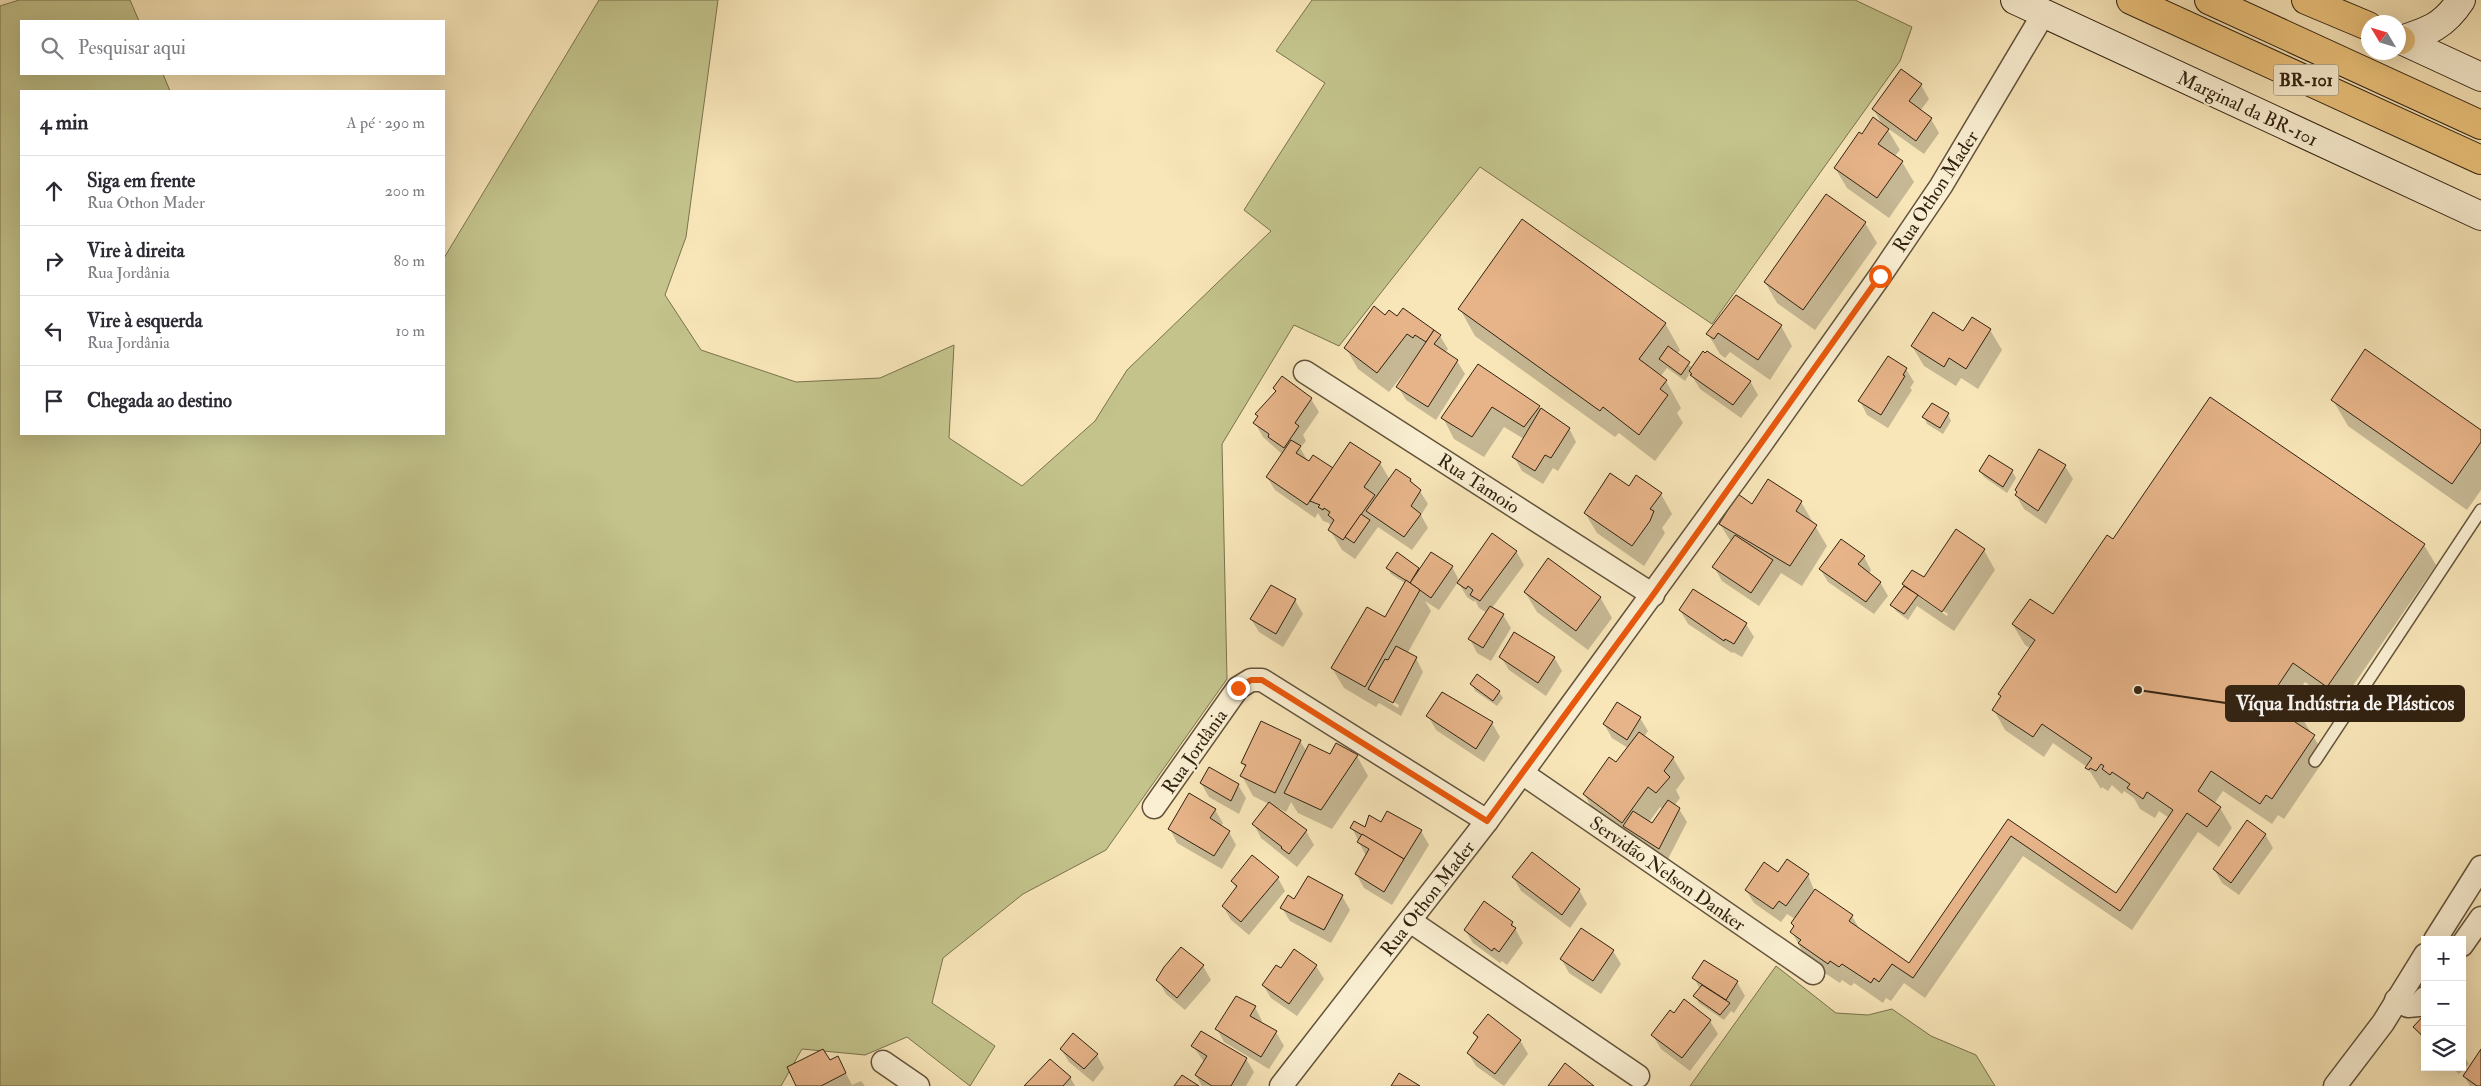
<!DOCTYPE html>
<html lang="pt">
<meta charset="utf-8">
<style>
:root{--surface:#fff;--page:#f2f2f3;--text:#2b2b33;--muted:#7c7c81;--line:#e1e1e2}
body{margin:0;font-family:"IM FELL Double Pica",serif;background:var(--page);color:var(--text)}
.controls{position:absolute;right:15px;bottom:15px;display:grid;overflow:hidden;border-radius:0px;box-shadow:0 5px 20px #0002}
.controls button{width:45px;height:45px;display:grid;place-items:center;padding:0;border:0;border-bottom:1px solid var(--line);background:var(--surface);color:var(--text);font:25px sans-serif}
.compass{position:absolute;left:2361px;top:15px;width:45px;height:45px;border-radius:50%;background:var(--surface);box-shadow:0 5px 20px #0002;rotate:308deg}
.stop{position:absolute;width:15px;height:15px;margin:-11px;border:4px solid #ea580c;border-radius:50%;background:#fff}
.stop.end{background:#ea580c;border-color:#fff;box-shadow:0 1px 5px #0008}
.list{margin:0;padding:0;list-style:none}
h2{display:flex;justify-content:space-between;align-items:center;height:65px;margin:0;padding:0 20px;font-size:21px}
h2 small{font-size:16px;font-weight:400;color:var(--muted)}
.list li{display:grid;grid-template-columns:32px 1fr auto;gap:15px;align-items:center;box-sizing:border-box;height:70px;padding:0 20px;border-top:1px solid var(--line)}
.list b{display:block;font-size:19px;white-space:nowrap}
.list p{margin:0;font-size:16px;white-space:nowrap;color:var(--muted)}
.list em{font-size:16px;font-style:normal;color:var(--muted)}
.icon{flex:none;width:28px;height:28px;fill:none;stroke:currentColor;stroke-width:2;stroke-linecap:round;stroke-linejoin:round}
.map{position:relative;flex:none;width:2481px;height:1086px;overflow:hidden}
.search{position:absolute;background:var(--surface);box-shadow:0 5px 20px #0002;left:20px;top:20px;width:425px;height:55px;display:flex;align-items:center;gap:12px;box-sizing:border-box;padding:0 18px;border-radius:0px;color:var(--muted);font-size:19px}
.panel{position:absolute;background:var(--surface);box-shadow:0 5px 20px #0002;left:20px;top:90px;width:425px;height:345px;border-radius:0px}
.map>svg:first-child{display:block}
</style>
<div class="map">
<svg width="2481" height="1086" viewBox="0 0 2481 1086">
<rect width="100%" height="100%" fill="#f8e6b9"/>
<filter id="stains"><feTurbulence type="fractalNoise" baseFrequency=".004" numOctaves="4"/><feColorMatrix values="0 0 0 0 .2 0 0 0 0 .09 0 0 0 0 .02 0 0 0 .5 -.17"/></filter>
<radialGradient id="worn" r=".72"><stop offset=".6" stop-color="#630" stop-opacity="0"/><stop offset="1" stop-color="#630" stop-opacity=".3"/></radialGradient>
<g fill="#c3c38b" stroke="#7a724e">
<polygon points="19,0 130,0 139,21 21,21 21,74 163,74 170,91 21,91 21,434 444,434 444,258 599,0 718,0 686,237 665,295 701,350 796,382 880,378 954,345 949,438 1022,486 1095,421 1127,370 1271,231 1244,210 1325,83 1276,51 1312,0 1855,0 1912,27 1900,61 1712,324 1480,167 1339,346 1294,325 1222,444 1227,679 1106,850 1023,894 943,958 932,1003 995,1046 970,1086 907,1037 865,1055 802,1049 781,1086 0,1086 0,6"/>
<polygon points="1776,966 1836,1013 1868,1015 1892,1009 1931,1036 1976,1055 1995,1086 1690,1086"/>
</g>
<g fill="#0003" fill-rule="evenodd">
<polygon points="1921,85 1929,99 1920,111 1931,119 1939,133 1924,154 1886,127 1900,150 1894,157 1902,162 1914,182 1889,218 1847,188 1835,168 1862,135 1883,126 1874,110"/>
<polygon points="1865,223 1877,243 1815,330 1777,303 1765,282"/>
<polygon points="1460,309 1665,323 1680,350 1677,354 1692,368 1750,381 1758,395 1741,418 1700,389 1690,373 1685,381 1667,368 1660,377 1666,381 1681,408 1677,413 1683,423 1655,461 1619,433 1615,437 1475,336"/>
<polygon points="1404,310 1440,336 1448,349 1445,353 1457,361 1465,374 1436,420 1406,400 1398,387 1410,368 1409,367 1389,392 1358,369 1346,348 1385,316 1398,318"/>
<polygon points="1973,319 1990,330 2002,350 1978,389 1961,378 1956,386 1924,366 1912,346 1963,333"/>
<polygon points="1781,326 1792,346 1770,380 1730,352 1725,358 1720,354 1708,334"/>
<polygon points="1478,366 1569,428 1576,442 1558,471 1553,468 1543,484 1522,471 1514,457 1524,439 1504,427 1484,457 1454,439 1443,418"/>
<polygon points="1906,369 1914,382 1910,388 1912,390 1888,428 1867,415 1860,401"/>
<polygon points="1274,389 1311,399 1319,412 1303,435 1306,441 1300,448 1309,463 1333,470 1380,463 1390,480 1410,480 1420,491 1428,504 1421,515 1428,528 1412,550 1378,527 1355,559 1342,550 1330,530 1331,527 1329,523 1323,521 1318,513 1315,518 1275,490 1267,477 1283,455 1263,437 1255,423 1259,418 1256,414 1276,392"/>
<polygon points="2333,400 2481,431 2481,490 2467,510 2348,426"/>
<polygon points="1948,414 1951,421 1943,434 1927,424 1924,417"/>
<polygon points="1989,457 2012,471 2016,478 2007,493 1984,477 1980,471"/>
<polygon points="2065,466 2073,479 2046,524 2024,509 2016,495"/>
<polygon points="1629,488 1661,494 1672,514 1662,528 1665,533 1644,566 1597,533 1585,513"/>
<polygon points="1801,502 1827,546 1802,586 1781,573 1759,606 1722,581 1714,567 1731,542 1720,524 1753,506"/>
<polygon points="2113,541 2424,545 2436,565 2339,706 2305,682 2288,707 2300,715 2326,757 2284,819 2278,815 2272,824 2223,791 2214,804 2220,808 2232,828 2219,847 2198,832 2132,930 2023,856 1925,998 1904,983 1891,1001 1886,998 1883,1003 1854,983 1851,986 1842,980 1840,983 1811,964 1803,953 1792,932 1795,919 1787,914 1781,922 1754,903 1746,890 1778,874 1808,875 1814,890 1852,916 1860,930 1909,964 2008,821 2116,895 2169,818 2159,811 2155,818 2140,809 2134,798 2124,791 2122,794 2112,785 2108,791 2102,787 2101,789 2087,767 2053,743 2044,757 2005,730 1994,710 2002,698 2000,694 2031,649 2025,645 2013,625 2053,616"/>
<path d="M 1984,550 L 1995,570 L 1954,631 L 1917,606 L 1908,620 L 1896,611 L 1892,605 L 1905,587 L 1903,584 L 1924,579 ZM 1919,594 L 1948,614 L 1947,616 L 1919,597 Z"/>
<path d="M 1516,551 L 1524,565 L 1492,608 L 1503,615 L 1511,628 L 1491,661 L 1477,653 L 1470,639 L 1487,613 L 1479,608 L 1475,600 L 1474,602 L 1467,597 L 1458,582 L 1439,610 L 1425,601 L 1431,611 L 1407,654 L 1416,658 L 1423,672 L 1401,716 L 1379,703 L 1376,707 L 1344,688 L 1332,668 L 1385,618 L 1405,583 L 1391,574 L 1388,568 L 1397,554 L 1419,571 L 1452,567 L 1460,582 ZM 1382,695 L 1399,705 L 1398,708 L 1382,698 Z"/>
<polygon points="1864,557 1871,570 1869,574 1880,582 1888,596 1874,614 1828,582 1820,569"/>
<polygon points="1525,592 1600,597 1612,618 1588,650 1537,612"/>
<polygon points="1295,600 1303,614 1283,647 1259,632 1251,619"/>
<polygon points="1680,610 1746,624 1754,637 1742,657 1733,652 1732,653 1688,624"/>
<polygon points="1501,657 1554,657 1562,671 1546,696 1509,670"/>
<polygon points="1472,684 1499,692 1503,698 1497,706 1475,691"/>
<polygon points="1428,716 1492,723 1500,737 1484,762 1436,730"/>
<path d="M 1640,718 L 1648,731 L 1644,737 L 1673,758 L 1685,778 L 1676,790 L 1680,798 L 1674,806 L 1679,809 L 1687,822 L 1667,861 L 1596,814 L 1584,794 L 1616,764 L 1628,748 L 1612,738 L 1604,724 ZM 1660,807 L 1663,809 L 1652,825 L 1649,822 Z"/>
<polygon points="1300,741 1307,752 1357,756 1368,776 1332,829 1298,813 1291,802 1286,812 1276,807 1306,831 1314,845 1297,867 1261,838 1254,824 1269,804 1253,796 1242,776 1246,768 1242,763"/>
<polygon points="1201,783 1238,785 1246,798 1239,814 1209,797"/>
<polygon points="1215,810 1223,823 1221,827 1229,832 1236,845 1222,869 1177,843 1170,829"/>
<polygon points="1381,823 1421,831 1429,845 1392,905 1364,888 1356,874 1366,856 1352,828 1366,829"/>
<polygon points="2265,834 2273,848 2239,895 2222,883 2214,869"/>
<polygon points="1532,854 1579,890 1587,904 1570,928 1521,891 1513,877"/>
<polygon points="1278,878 1285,891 1249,935 1231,920 1223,906 1237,889 1232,881"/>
<polygon points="1342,896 1350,910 1331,943 1290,921 1282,908 1295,900"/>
<polygon points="1512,923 1523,943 1507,965 1502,961 1500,963 1473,943 1465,930"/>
<polygon points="1181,949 1203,966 1211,980 1185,1010 1166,994 1158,980"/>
<polygon points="1613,951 1621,964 1601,994 1569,973 1562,960"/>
<polygon points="1316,966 1324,979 1297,1016 1271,998 1263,985 1281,970"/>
<polygon points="1694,978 1737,982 1745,996 1734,1013 1731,1011 1724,1020 1699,1003 1695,996 1700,989"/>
<polygon points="1255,1007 1262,1021 1261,1023 1276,1032 1284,1046 1269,1069 1224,1042 1217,1029"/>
<polygon points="2425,1015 2425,1043 2415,1027"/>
<polygon points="1710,1021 1718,1034 1690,1071 1661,1049 1653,1036"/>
<polygon points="1474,1033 1520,1040 1528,1054 1504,1086 1476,1066 1468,1053 1478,1040"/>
<polygon points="1193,1046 1246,1059 1254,1072 1246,1086 1202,1086 1196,1075 1204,1062"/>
<polygon points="1061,1049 1097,1055 1104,1068 1093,1082 1069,1062"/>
<polygon points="2481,1051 2481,1086 2470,1086 2464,1076"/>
<polygon points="2462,1052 2469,1064 2459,1074 2451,1067 2462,1067"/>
<polygon points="838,1058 852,1085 861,1081 865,1086 798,1086 829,1061"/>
<polygon points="1070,1077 1075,1086 1028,1086"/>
</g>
<g fill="#e7b489" stroke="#312211">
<polygon points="1901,69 1922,84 1909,101 1932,118 1916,141 1872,109"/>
<polygon points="1873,117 1889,129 1878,144 1903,161 1877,198 1834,168 1859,132 1862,134"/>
<polygon points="1826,194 1866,222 1803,310 1764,282"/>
<polygon points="1522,219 1666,323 1639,359 1667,380 1660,389 1668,395 1639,435 1603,407 1600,411 1458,309"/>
<polygon points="1736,295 1782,325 1758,360 1718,333 1714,339 1706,334"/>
<polygon points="1374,306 1385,315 1389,310 1397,316 1403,308 1434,330 1426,342 1415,335 1413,338 1407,334 1377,373 1344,348"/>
<polygon points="1933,312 1963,331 1972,317 1991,329 1966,369 1949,358 1944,367 1911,346"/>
<polygon points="1434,330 1441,335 1434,344 1458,360 1428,407 1396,387"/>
<polygon points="1668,346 1690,362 1681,375 1659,359"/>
<polygon points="2365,349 2481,430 2481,442 2452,484 2331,400"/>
<polygon points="1703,351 1705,353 1707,351 1751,381 1733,405 1690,375 1692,374 1689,371"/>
<polygon points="1888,356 1907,368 1903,375 1905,376 1881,415 1858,401"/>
<polygon points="1478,364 1540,406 1524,427 1492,407 1472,437 1441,418"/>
<polygon points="1282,376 1312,398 1295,423 1299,426 1284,448 1268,437 1269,434 1253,423 1258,416 1255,414 1276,391 1273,388"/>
<polygon points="2210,397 2425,544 2327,687 2293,663 2267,702 2281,711 2286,704 2301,714 2295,722 2315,735 2272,799 2266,795 2260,804 2211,771 2198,791 2221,807 2207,827 2187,813 2120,911 2011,836 1913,978 1892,964 1879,982 1874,978 1871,983 1842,964 1839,967 1830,961 1828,964 1798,943 1801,940 1790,932 1794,926 1791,923 1815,889 1853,915 1849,921 1909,963 2008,819 2116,893 2173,810 2147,792 2143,799 2127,788 2130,784 2112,772 2110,775 2102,769 2104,766 2101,764 2096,771 2090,768 2089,770 2085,768 2092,758 2042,724 2033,737 1992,710 2001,696 1998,694 2035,640 2012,624 2030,599 2053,614 2107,535 2113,539"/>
<polygon points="1932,403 1949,413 1940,428 1922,417"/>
<polygon points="1541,408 1570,428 1551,458 1545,455 1535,471 1512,457"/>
<polygon points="1291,440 1301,446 1296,453 1309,461 1313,455 1333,468 1307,505 1266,477"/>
<polygon points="1350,442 1381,462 1364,487 1375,495 1343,540 1328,530 1334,520 1328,515 1330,512 1324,508 1323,510 1318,507 1320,505 1310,501"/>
<polygon points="2039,449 2066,465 2038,511 2015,495 2017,492 2015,490"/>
<polygon points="1989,455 2013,470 2003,487 1979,471"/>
<polygon points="1396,469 1411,479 1410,481 1421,490 1411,506 1421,514 1404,537 1366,511"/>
<polygon points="1610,473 1629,486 1636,475 1662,493 1650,509 1654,511 1650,521 1632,546 1584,513"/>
<polygon points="1768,479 1802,501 1796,511 1817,525 1790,566 1719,524 1738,494 1752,504"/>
<polygon points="1361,514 1370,520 1354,543 1345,537"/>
<polygon points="1956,529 1985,549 1942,612 1902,584 1912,570 1924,577"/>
<polygon points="1492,533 1517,551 1480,601 1470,595 1473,590 1468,586 1466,589 1457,583"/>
<polygon points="1735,535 1773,560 1751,593 1712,567"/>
<polygon points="1841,539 1865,556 1858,564 1881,582 1866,602 1819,569"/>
<polygon points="1397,552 1419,568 1410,583 1386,568"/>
<polygon points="1431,552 1453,566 1431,598 1410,583"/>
<polygon points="1548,558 1601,597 1576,631 1524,592"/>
<polygon points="1406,580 1420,590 1365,687 1331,668 1367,607 1385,617"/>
<polygon points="1271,585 1296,599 1276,634 1250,619"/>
<polygon points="1904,586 1918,595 1904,614 1890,605"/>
<polygon points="1693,589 1747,623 1734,644 1725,639 1724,641 1679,610"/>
<polygon points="1490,606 1504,614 1483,648 1468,639"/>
<polygon points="1514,632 1555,657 1538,683 1499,657"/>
<polygon points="1396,646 1417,657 1393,703 1368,689 1385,659 1388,660"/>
<polygon points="1477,674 1500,691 1493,701 1470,684"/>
<polygon points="1442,692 1493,722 1476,749 1426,716"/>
<polygon points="1617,702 1641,717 1627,740 1603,724"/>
<polygon points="1261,721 1301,740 1275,793 1240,776 1246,765 1241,763"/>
<polygon points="1639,732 1674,757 1664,771 1670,777 1656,793 1648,787 1622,823 1583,794 1609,757 1616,762"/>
<polygon points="1336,743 1358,755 1321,810 1284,793 1309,744 1330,754"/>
<polygon points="1209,767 1239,784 1231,801 1200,783"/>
<polygon points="1189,793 1216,809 1210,818 1230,831 1214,856 1168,829"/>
<polygon points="1668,800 1680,808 1659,849 1623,826 1633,811 1652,823"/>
<polygon points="1269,802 1307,830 1289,854 1281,848 1282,847 1252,824"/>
<polygon points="1387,811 1422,830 1404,859 1350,828 1354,821 1365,827 1369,815 1381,822"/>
<polygon points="2247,820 2266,834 2231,883 2213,869"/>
<polygon points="1362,834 1404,859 1384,892 1355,874 1369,849 1357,842"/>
<polygon points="1532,852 1580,889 1562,915 1512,877"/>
<polygon points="1252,855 1279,877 1241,922 1222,906 1237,886 1231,881"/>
<polygon points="1787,859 1809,874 1786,906 1779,901 1773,909 1745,890 1764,862 1778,872"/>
<polygon points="1308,876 1343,895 1324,930 1280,908 1288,895 1294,899"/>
<polygon points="1484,901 1513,922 1511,925 1516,928 1499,952 1494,948 1492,951 1464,930"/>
<polygon points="1581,928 1614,950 1593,981 1560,959"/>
<polygon points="1181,947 1204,965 1177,998 1156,980 1164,967"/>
<polygon points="1294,949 1317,965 1289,1004 1262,985 1276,965 1281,968"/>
<polygon points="1704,960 1738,981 1726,1000 1692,978"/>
<polygon points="1702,985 1730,1003 1720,1015 1693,996"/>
<polygon points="1236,996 1256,1006 1250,1016 1277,1031 1261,1057 1215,1029"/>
<polygon points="1684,999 1711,1020 1682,1058 1651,1035 1670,1010 1674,1013"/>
<polygon points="1488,1014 1521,1040 1495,1074 1467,1053 1478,1037 1473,1033"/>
<polygon points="2425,1014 2425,1038 2413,1027"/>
<polygon points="1201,1031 1247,1058 1231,1086 1212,1086 1195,1075 1207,1056 1191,1046"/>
<polygon points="1073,1033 1098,1054 1084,1069 1060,1049"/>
<polygon points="823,1049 830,1060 838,1056 846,1073 821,1086 796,1086 787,1067"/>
<polygon points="2481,1049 2481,1086 2477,1086 2463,1076"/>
<polygon points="1050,1059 1071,1077 1063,1086 1024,1086"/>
<polygon points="1565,1063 1594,1086 1548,1086"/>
<polygon points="1399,1073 1420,1086 1391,1086"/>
<polygon points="1182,1075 1199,1086 1174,1086"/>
</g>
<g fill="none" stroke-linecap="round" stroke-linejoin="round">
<g stroke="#63533b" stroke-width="14">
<polyline id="lane" points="2315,761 2481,510"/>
</g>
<g stroke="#63533b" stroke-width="25">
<g id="street">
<polyline points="1305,372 1653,595"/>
<polyline points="1522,773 1813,973"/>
<polyline points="1154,807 1238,688 1251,680 1262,680 1487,821"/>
<polyline points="1410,921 1638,1076"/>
<polyline points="2435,940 2481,867"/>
<polyline points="2462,945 2481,918"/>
<polyline points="2396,1000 2408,1006 2419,1005 2425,998"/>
<polyline points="883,1062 918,1086"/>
<polyline points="1281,1086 1487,821 1759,447 1880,276 1941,186 2044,13"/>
<polyline points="2335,1086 2383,1023 2425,955"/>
</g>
</g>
<g stroke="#312211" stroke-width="30">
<g id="secondary">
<polyline points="2015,0 2481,216"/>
<polyline points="2401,40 2481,77"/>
<path d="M 2401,40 C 2429,31 2444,26 2461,0"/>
</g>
</g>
<g stroke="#312211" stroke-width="30">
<g id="highway">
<polyline points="2131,0 2481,160"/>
<polyline points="2209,0 2481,125"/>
<polyline points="2306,0 2368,26"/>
<polyline points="2398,39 2401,40"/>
</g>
</g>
<use href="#lane" stroke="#faefd2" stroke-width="11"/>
<use href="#street" stroke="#faefd2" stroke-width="22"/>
<use href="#secondary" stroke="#faefd2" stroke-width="28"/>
<use href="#highway" stroke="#ecc37c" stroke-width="28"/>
</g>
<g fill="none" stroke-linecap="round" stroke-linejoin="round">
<polyline stroke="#ea580c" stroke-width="6" points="1238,688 1251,680 1262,680 1487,821 1653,595 1880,276"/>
</g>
<g text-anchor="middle" stroke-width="4.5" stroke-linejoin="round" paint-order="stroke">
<rect fill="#faefd2" stroke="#6d604b" stroke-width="1" x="2273.5" y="64.5" width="65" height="31" rx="4"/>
<g font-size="18" font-weight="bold" fill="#312211">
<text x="2306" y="86">BR-101</text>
</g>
<g font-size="19" fill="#312211" stroke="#faefd2">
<text transform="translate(2248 108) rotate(25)" y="7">Marginal da BR-101</text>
<text transform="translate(1935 191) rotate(-57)" y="7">Rua Othon Mader</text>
<text transform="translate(1479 483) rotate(33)" y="7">Rua Tamoio</text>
<text transform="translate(1194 751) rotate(-55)" y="7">Rua Jordânia</text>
<text transform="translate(1668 873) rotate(35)" y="7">Servidão Nelson Danker</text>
<text transform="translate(1427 898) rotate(-52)" y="7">Rua Othon Mader</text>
</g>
</g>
<path fill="none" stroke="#312211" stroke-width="2" d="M2138 690L2226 703"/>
<circle fill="#312211" stroke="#faefd2" stroke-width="2" cx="2138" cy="690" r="5"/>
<rect fill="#312211" stroke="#312211" stroke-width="2" x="2226" y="686" width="238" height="35" rx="5"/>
<g font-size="20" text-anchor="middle" font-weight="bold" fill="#fff">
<text x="2345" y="710">Víqua Indústria de Plásticos</text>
</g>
<rect width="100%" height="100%" filter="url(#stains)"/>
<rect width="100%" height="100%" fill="url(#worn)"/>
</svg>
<div class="controls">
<button>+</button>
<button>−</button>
<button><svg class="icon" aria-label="layers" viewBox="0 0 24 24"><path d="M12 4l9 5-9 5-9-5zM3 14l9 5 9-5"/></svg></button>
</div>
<svg class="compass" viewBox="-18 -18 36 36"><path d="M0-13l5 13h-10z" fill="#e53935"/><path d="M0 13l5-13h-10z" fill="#7c7c81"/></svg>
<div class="stop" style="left:1880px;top:276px"></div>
<div class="stop end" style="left:1238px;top:688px"></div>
<div class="search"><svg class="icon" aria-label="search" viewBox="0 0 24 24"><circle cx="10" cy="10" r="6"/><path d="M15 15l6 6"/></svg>Pesquisar aqui</div>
<section class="panel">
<h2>4 min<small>A pé · 290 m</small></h2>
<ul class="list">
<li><svg class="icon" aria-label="ahead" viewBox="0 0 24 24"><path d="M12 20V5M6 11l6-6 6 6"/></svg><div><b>Siga em frente</b><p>Rua Othon Mader</p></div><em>200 m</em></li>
<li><svg class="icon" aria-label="right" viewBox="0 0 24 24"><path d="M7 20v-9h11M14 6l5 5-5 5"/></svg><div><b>Vire à direita</b><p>Rua Jordânia</p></div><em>80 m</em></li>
<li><svg class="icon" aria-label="left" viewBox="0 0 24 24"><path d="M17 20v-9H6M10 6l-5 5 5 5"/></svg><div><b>Vire à esquerda</b><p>Rua Jordânia</p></div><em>10 m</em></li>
<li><svg class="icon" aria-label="arrive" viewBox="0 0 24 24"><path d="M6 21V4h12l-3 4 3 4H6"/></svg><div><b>Chegada ao destino</b></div></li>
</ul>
</section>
</div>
